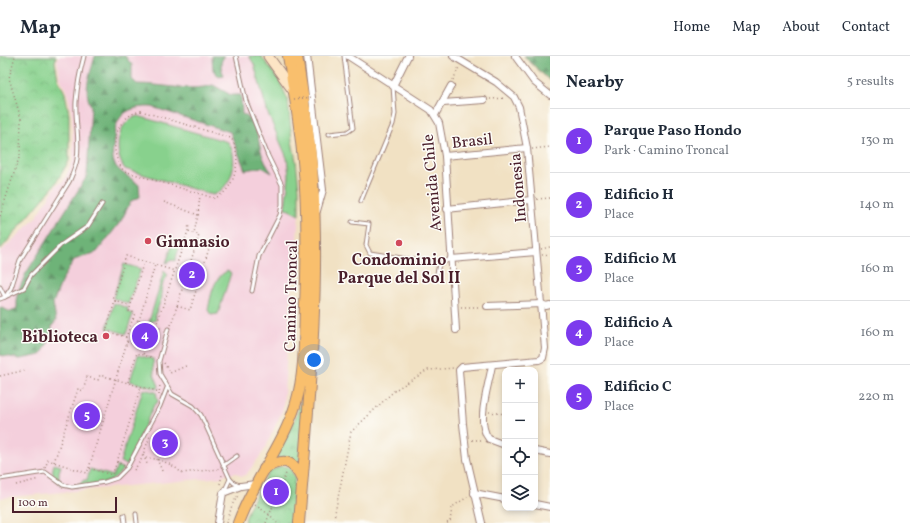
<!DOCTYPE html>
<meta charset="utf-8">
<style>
:root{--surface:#fff;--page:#f6f6f7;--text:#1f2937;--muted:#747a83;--line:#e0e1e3;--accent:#7c3aed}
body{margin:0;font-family:Vollkorn,serif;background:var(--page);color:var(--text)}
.controls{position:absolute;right:12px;bottom:12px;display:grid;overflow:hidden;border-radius:8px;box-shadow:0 2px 6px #0003}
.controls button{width:36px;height:36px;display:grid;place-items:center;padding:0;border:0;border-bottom:1px solid var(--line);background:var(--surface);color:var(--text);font:20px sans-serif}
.scale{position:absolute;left:12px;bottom:10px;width:105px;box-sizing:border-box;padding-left:4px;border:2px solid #4a1f2b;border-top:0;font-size:11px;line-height:14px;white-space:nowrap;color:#4a1f2b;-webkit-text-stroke:3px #fdfcf7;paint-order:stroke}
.you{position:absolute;left:314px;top:304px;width:14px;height:14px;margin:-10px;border:3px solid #fff;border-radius:50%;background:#1a73e8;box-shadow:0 0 0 6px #1a73e833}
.badge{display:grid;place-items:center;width:26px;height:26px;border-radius:50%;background:var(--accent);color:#fff;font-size:13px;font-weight:700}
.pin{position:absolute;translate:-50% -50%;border:2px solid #fff;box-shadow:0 1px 4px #0006}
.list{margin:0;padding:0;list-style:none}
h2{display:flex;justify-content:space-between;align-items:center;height:52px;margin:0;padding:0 16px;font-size:17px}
h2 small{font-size:13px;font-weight:400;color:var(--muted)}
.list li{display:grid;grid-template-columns:26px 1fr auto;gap:12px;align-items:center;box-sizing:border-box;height:64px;padding:0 16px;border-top:1px solid var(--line)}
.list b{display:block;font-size:15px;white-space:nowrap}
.list p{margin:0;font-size:13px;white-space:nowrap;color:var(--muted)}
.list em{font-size:13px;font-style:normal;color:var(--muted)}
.icon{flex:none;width:22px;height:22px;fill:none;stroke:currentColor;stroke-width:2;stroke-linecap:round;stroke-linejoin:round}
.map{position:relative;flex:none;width:550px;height:467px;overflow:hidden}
header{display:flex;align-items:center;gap:24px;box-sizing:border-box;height:56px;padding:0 20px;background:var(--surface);border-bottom:1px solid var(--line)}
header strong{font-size:19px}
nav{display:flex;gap:22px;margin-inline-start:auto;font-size:14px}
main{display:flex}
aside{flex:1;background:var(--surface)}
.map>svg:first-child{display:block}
</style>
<header>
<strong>Map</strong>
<nav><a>Home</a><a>Map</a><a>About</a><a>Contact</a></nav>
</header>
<main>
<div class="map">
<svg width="550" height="467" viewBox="0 0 550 467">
<defs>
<pattern id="forest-firs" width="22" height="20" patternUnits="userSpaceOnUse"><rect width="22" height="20" fill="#6eb378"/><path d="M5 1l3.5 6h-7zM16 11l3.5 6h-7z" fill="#5c9163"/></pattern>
<pattern id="park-crowns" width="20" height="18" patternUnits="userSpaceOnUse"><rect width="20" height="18" fill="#88d18d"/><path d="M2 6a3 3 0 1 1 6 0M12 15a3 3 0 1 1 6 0" fill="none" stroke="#77b37a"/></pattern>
</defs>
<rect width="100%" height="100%" fill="#fdfcf7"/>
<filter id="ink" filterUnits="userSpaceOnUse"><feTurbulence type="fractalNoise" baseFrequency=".025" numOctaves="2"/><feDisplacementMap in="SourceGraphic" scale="8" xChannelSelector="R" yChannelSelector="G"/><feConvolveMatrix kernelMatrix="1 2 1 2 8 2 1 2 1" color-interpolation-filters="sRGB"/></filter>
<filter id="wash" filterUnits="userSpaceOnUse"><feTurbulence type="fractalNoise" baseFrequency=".012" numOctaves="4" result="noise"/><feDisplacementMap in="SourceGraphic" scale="16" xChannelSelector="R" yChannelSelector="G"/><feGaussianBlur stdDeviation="0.9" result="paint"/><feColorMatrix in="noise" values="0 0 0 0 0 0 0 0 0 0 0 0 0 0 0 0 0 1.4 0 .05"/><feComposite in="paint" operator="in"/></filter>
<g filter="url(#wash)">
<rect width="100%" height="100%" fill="#f1e1c3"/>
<polygon fill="#f4cfdc" points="58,0 249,0 254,8 268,58 287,102 289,120 286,152 299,159 296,193 293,208 283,353 264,395 246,419 241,420 236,417 223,419 222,421 0,442 0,196 36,162 56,130 64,124 73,104 72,59 67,37 60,22 57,4"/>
<g fill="#88d18d" stroke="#69785c">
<polygon points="249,0 261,0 279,24 288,44 292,85 296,105 299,133 299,159 285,152 289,120 287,102 268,58 254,8"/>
<path d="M 138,60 L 228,86 C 240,102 232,132 213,139 L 125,113 C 113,98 116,65 138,60 Z"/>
<polygon points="174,184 181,186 175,205 172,204 166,207"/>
<polygon points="124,208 141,213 128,248 113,242"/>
<polygon points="164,215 168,219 163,227 161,235 162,241 155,259 156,264 149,266"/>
<path d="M 227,215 L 231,217 L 218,258 L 211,259 L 208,254 C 211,240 213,222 227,215 Z"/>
<polygon points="114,247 128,252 127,256 133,258 126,278 107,272"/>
<polygon points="138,299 153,303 154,318 159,330 157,333 130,325"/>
<polygon points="143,333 156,336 158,346 154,349 127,409 120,406"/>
<path d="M 54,408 L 61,410 L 59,416 L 59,424 L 67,430 L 77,430 L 84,424 L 87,424 L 90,413 L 113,420 L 117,410 L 124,413 C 118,418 114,424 106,426 C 90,432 44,438 54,408 Z"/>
</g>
<g fill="url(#forest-firs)" stroke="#5c6952">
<path d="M 95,0 L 125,0 L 132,9 L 132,23 L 137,28 C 162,28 190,36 213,29 L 231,39 L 241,39 L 242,58 C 256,62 258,82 261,95 C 263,103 267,110 272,117 L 262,111 L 245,114 L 230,76 L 152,51 C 127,50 115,59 114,84 C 113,93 111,101 115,109 C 120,117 132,122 139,129 L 140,141 L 131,145 L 121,165 L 97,196 L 74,204 L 62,224 L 53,247 L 56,265 L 52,270 L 52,280 L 41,299 L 20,303 L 0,299 L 0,251 L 11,256 L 17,252 L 17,239 L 25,219 L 87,120 L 91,50 C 82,33 91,17 95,0 Z"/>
<path d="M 212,0 L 225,0 C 219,5 221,13 224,19 L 219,21 L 213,14 Z"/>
<polygon points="524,0 550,0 550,25"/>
</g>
<g fill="url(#park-crowns)" stroke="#69785c">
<polygon points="0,0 56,0 55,6 58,23 65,37 69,58 69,105 54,130 0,194"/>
<polygon points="305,335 299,407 284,401 273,403 293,368"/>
<polygon points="281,410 289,411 295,421 291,467 244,467 249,452 268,416"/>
</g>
</g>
<g filter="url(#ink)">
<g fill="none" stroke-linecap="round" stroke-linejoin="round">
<g stroke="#9e8077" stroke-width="5">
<g id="service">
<polyline points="236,0 246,45 268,100 282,129 282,149 280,159 259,200 252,235"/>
<polyline points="329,78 347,76 353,72 344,0"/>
<polyline points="361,145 393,68 395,58 393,30"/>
<polyline points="352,166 369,168 366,189 370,197 439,208"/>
<polyline points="436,222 439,208 451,203"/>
<polyline points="0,231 5,241 24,232 31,219 62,188 88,170 102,148"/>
<path d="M 0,243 L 5,241 L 11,232 L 20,204 L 69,126 C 72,119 76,111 77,103 C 80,84 75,65 76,46 C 77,31 80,15 84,0"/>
<polyline points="168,273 159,305 160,318 172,338 193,350 201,359 230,423 234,427 240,429"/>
<polyline points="223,410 237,400"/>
<polyline points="0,423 45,416 63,429 72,431 105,426 117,422 127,412 160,350 167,332"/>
<polyline points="224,436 230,423"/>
<polyline points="136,458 137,467"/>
<polyline points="124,459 125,467"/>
</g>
</g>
<g stroke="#9e8077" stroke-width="8">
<g id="minor">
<polyline points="307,0 323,134 317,155"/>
<polyline points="348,0 431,54 439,67 445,100 456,274"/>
<polyline points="453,0 496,26 514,41 519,51 527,92 545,292 543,302 539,304 462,311 459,314 463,368 467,403 482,467"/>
<polyline points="515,0 534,26 550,39"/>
<polyline points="393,30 408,0"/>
<polyline points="443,47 484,44"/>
<polyline points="435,59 451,30"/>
<polyline points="445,100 527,92"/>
<polyline points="447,153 531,144"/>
<polyline points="451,203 536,196"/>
<polyline points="487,250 542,248 546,250 550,249"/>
<path d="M 492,309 C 489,329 475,367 489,383 L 505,389"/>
<polyline points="535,395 550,398"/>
<polyline points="474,437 505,443"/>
<polyline points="535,448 550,451"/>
<polyline points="218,467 223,437 241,430 255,428"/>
</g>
</g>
<g stroke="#9e8077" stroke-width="11">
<polyline id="secondary" points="268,0 294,36"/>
</g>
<g stroke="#9e8077" stroke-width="12">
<g id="primary">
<path d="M 297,0 C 303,41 311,84 313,126 C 320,240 308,354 299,467"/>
<path d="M 264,413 C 283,402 292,402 302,424"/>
<path d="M 238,467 C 253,425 283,390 296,347 C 305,316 304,283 305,251 C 307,202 308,154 303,105 C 300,70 294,35 288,0"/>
</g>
</g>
<g stroke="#9e8077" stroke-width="1.5" stroke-dasharray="1 3" stroke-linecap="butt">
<polyline points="453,24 459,11"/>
<polyline points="490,43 506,42"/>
<path d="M 141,55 L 231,82 C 243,98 236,136 214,142 L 124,115 C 107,96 114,60 141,55 Z"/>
<polyline points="532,93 550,91"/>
<polyline points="537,143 550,142"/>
<polyline points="164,146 198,159 194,177"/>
<polyline points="198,159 200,139"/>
<polyline points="0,160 20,99 21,63 9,22 15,0"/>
<polyline points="541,193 550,191"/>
<polyline points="542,199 550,198"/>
<polyline points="189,213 201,217"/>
<polyline points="115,245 130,250"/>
<polyline points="177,250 190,254 211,186"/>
<polyline points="461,251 481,251"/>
<polyline points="133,263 163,273"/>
<polyline points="139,265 155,209"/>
<polyline points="171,269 199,179 188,175"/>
<polyline points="156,270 188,175 189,168"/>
<polyline points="126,281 106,275 115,245 113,244 126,200 175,215"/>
<polyline points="127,286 145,292 143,299"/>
<polyline points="164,307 170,317 188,309"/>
<polyline points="0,320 26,314"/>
<polyline points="128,326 137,297 154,302"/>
<polyline points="159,339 160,328"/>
<polyline points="489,356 505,358"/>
<polyline points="472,384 482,384"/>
<path d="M 143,399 L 146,402 C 157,402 174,408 181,417 L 219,413"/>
<polyline points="145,403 148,410"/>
<polyline points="157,403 162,415"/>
<polyline points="54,406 78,333 83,335 87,321 98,324 100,319 160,336"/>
<polyline points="117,406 141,330"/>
<polyline points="45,412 48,404 87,417 89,412 112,419 117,406 124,410"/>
<polyline points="89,412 127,286 126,281 135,257 129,255 144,205"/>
<polyline points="134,414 141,404 150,380"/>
<polyline points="220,428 222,419"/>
<polyline points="16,429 39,423"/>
<polyline points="255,449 270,459 277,467"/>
<polyline points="227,467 232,449 239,438"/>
<polyline points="266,467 287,415"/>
<polyline points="333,467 351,376 395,334 428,314 454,312"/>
<polyline points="447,467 450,466 452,451 469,440"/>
</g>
<use href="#service" stroke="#fff" stroke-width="3"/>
<use href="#minor" stroke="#fff" stroke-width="6"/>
<use href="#secondary" stroke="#fde5c5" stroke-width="9"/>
<use href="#primary" stroke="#f9bf6d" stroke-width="10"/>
<polyline stroke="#9e8077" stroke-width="1.5" stroke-dasharray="1 3" stroke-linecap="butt" points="294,43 313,41"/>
</g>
</g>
<g fill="#d1495b" stroke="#fdfcf7" stroke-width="1.5">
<circle cx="148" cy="185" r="4"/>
<circle cx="399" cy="187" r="4"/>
<circle cx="106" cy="280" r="4"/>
</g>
<g text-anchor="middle" stroke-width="3" stroke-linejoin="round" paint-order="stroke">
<g font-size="16" fill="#4a1f2b" stroke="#fdfcf7">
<text transform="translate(472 84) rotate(-6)" y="6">Brasil</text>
<text transform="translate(431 127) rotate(-95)" y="6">Avenida Chile</text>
<text transform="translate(517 132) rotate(-95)" y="6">Indonesia</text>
<text transform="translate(290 240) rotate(-89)" y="6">Camino Troncal</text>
</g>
<g font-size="16" font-weight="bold" fill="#4a1f2b" stroke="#fdfcf7" text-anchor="start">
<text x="156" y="191">Gimnasio</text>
<text x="399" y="209" text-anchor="middle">Condominio<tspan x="399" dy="18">Parque del Sol II</tspan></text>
<text x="98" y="286" text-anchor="end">Biblioteca</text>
</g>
</g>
</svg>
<div class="controls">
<button>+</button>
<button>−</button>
<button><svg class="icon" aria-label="locate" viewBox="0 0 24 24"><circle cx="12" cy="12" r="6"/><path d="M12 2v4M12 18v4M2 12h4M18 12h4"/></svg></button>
<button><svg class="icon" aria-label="layers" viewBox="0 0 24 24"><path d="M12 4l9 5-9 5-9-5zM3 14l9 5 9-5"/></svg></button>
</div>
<div class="scale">100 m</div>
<div class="you"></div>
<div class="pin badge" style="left:276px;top:436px">1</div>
<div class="pin badge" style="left:192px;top:219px">2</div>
<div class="pin badge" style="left:165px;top:387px">3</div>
<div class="pin badge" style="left:145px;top:280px">4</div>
<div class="pin badge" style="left:87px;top:360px">5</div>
</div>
<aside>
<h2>Nearby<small>5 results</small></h2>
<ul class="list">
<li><span class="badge">1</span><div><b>Parque Paso Hondo</b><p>Park · Camino Troncal</p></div><em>130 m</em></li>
<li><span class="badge">2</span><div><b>Edificio H</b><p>Place</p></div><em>140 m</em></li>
<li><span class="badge">3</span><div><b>Edificio M</b><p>Place</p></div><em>160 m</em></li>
<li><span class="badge">4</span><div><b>Edificio A</b><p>Place</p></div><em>160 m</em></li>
<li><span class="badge">5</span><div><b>Edificio C</b><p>Place</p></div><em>220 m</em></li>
</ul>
</aside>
</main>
